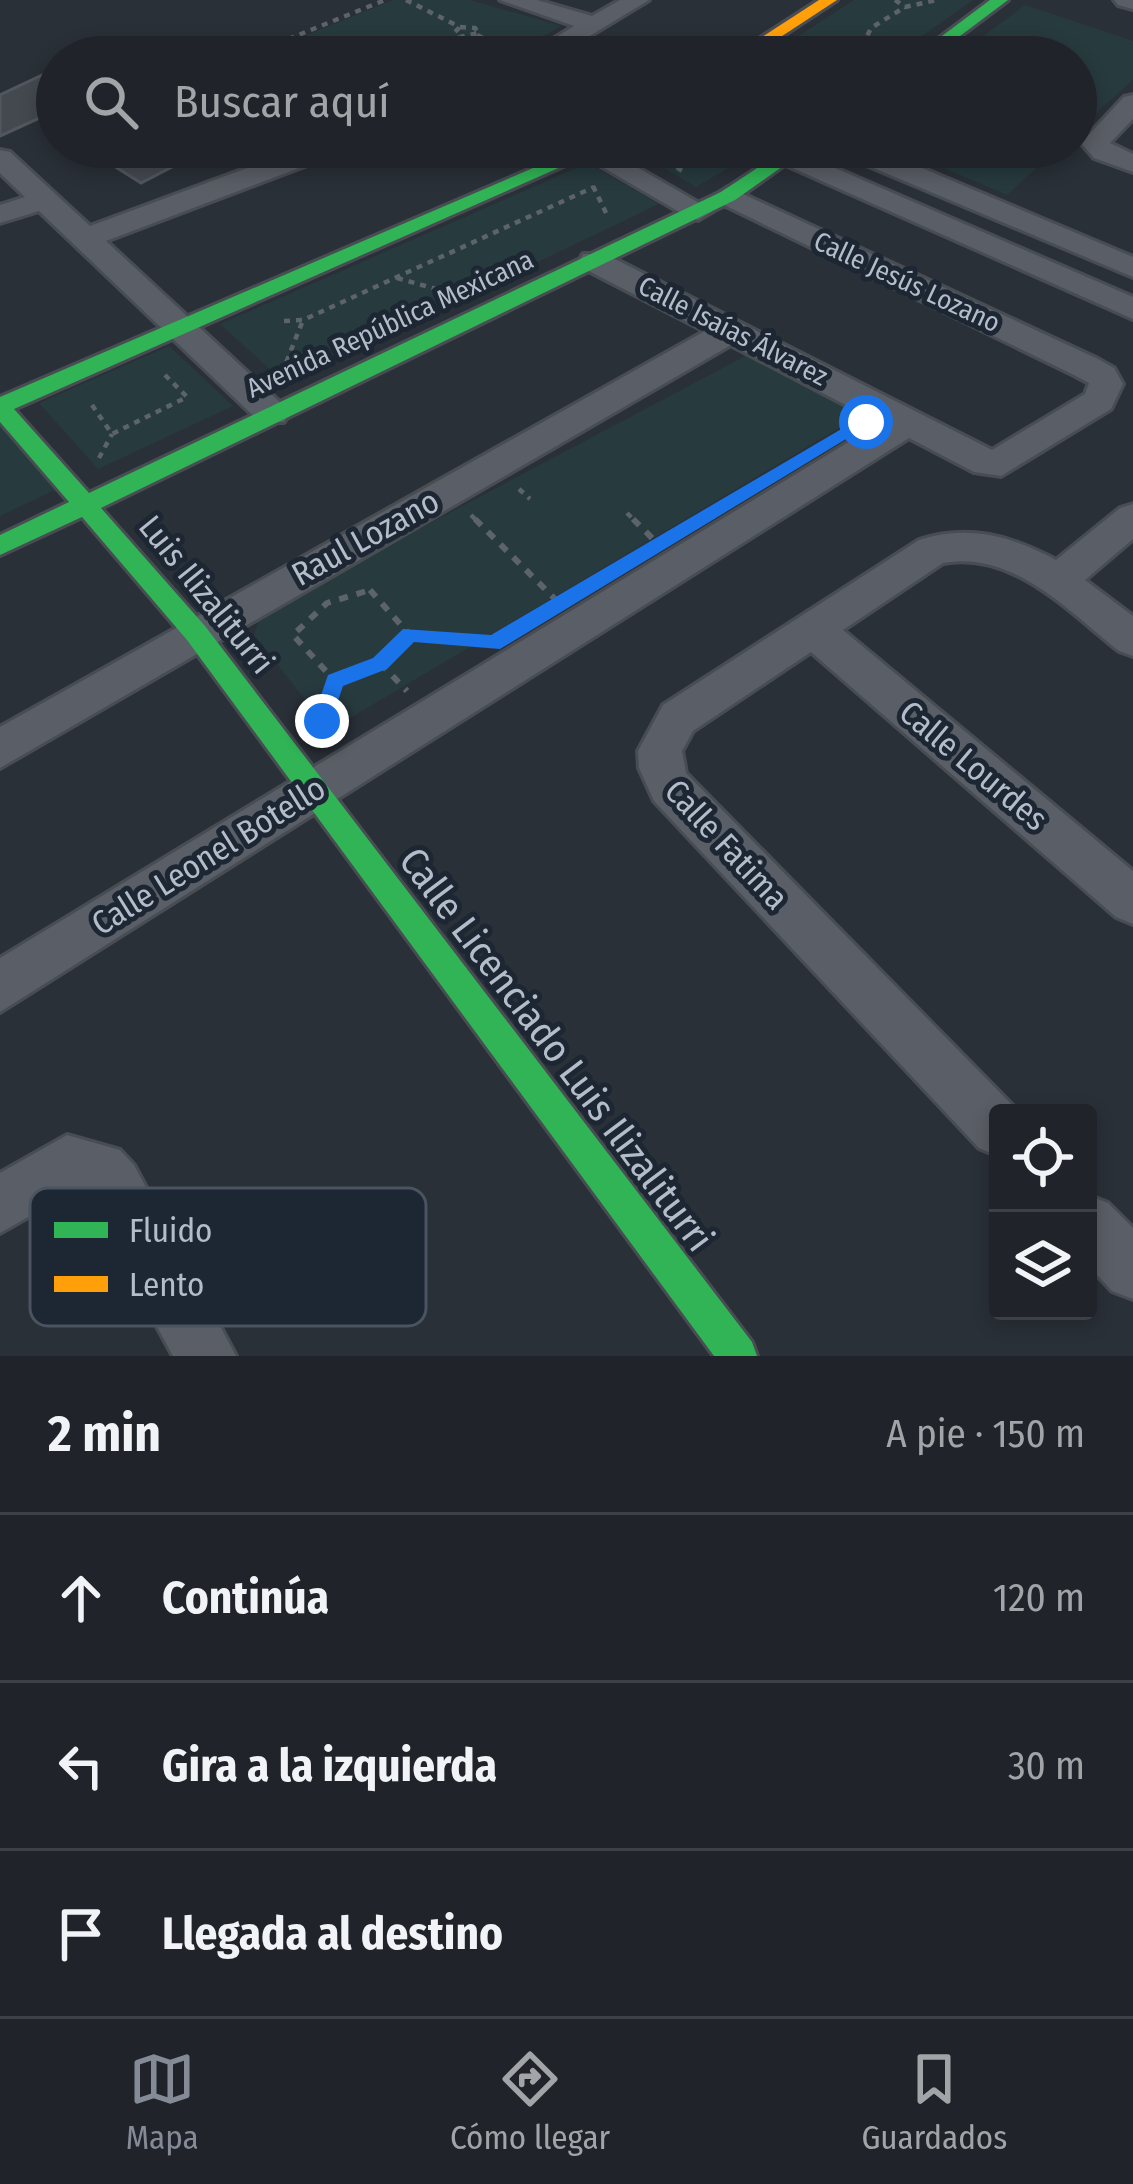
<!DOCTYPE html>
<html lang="es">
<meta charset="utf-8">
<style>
:root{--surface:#20242a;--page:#282c32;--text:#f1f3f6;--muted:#a2a4a8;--line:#3d4147;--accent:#848b96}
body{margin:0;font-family:"Fira Sans Condensed",sans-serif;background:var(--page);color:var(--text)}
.controls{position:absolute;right:36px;bottom:36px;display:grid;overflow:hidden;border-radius:12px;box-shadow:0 6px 18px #0003}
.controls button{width:108px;height:108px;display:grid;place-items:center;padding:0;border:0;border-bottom:3px solid var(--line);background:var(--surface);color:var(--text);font:60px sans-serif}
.stop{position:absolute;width:36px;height:36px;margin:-27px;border:9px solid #1a73e8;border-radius:50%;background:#fff}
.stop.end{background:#1a73e8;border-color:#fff;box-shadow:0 3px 12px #0008}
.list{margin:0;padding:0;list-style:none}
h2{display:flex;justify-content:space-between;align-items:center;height:156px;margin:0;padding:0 48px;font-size:51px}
h2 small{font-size:39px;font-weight:400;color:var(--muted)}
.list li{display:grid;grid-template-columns:78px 1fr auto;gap:36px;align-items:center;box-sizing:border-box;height:168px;padding:0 48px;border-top:3px solid var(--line)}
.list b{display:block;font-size:45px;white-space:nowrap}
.list em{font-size:39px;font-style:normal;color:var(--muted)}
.icon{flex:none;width:66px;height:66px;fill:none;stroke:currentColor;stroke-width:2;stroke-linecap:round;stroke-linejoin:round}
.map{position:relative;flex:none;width:1133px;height:1356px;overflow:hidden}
.search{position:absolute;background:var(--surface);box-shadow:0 6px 18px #0003;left:36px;right:36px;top:36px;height:132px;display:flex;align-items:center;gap:30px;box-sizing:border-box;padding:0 42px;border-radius:66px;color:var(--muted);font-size:45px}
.sheet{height:660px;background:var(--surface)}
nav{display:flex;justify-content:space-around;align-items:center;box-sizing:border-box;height:168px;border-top:3px solid var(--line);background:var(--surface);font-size:33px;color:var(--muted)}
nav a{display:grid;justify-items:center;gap:6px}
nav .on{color:var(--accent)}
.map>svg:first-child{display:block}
</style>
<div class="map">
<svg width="1133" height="1356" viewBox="0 0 1133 1356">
<rect width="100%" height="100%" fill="#2a3038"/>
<g fill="#273a3e">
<polygon points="393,0 470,0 561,26 507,57 253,57"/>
<polygon points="854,0 973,0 892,57 766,57"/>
<polygon points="1025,5 1133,41 1133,80 1076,131 1076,57 956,57"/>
<polygon points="628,147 764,147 696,187"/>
<polygon points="895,147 1059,147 1007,195"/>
<polygon points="588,163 659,204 285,383 220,324"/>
<polygon points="169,346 233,406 98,469 39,403"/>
<polygon points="751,353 854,410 856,418 335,727 322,721 254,635 259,620 368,556"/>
<polygon points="0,422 57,489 0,516"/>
</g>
<g fill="#444950" stroke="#52575f" stroke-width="3">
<polygon points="57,68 57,110 0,136 0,95"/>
<polygon points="84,147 142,147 174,166 141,183"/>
</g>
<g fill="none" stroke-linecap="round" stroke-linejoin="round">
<g stroke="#484c53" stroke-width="6">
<polygon id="lane" points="1029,147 1049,147 1051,150 1044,154"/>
</g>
<g stroke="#484c53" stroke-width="6">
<g id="street">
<polygon points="500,0 537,0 592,16 620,0 649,0 555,57 524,57 574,26"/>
<polygon points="1114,0 1133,0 1133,9 1118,5"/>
<polygon points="1133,95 1133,119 1110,143 1133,154 1133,172 1094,158 1081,143 1124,97"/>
<polygon points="304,147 343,147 339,153 106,241 284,406 289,414 284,422 260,422 39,211 0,223 0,205 25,197 0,173 0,150 10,152 90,226"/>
<polygon points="568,147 602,147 713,211 698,220 688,217"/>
<polygon points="834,147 872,147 1133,257 1133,277 838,153"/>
<polygon points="789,148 1133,297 1133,319 779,162 775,156 779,150"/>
<polygon points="728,187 1098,359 1114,368 1123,384 1111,409 1001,476 974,472 909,438 0,1012 0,958 880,423 731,345 0,768 0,727 705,331 583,268 579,261 583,254 605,254 992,450 1085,394 1089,383 1074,375 718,202 714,196"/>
<path d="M 1133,504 L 1133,539 L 1085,580 L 1133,616 L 1133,656 L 1119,651 C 1068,611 1013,550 943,563 L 843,630 L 1133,871 L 1133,924 L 1116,917 L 811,652 L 693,731 L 682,751 L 686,773 L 1017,1110 L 998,1113 L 998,1156 L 979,1148 L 654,801 L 639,768 L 638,751 L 663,705 L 919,540 C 969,524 1011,536 1056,560 L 1120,508 Z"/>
<polygon points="67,1135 120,1150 134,1165 236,1356 173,1356 85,1194 72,1192 0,1233 0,1173"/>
<polygon points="1088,1195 1108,1203 1133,1228 1133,1299 1112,1291 1088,1265"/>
</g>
</g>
<g stroke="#484c53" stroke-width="6">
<g id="fast">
<polygon points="990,0 1008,0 932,57 914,57"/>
<polygon points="582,147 606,147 14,409 89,493 721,192 789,147 810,147 735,200 101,508 205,626 752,1342 757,1356 714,1356 187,640 82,517 0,555 0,535 69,502 0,422 0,397"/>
</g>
</g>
<g stroke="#484c53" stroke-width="6">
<polygon id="slow" points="819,0 837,0 750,57 731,57"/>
</g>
<g stroke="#5d636a" stroke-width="4.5" stroke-dasharray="6 6" stroke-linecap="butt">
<polyline points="406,0 460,27"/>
<polyline points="895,0 905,7 937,0"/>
<polygon points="460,27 475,28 479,33 460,37 455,32"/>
<polyline points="477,35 512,51"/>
<polyline points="433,49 446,57"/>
<polyline points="244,57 385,0"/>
<polyline points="414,57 460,37"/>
<polyline points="857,57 871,28 905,7"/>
<polyline points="657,154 685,173"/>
<polyline points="668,160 677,147"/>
<polyline points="593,186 608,217"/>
<polyline points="397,278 447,292"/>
<polyline points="284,321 303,320 594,187"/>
<polyline points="282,373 303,320"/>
<polyline points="92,405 112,434 187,397 162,372"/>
<polyline points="99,458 112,434"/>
<polyline points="519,489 530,499"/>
<polyline points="627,513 636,522"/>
<polyline points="471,515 478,522"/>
</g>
<g stroke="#5d636a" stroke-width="6" stroke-dasharray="9 9" stroke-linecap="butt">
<polyline points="475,519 555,599"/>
<polyline points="633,519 654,540"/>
<polygon points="370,590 409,634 380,663 335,681 293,635 327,603"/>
<polyline points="409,634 483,642"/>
<polyline points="380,663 407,691"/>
<polyline points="322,722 335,681"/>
</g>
<use href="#lane" fill="#5a5e66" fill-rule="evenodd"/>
<use href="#street" fill="#5a5e66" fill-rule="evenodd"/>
<use href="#fast" fill="#30b455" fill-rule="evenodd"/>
<use href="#slow" fill="#ff9f0a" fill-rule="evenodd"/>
</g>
<polygon fill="#1a73e8" points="860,418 874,422 500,649 414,642 387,669 343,686 329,727 315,727 312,721 328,675 373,658 403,629 491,635"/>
<g text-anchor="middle" stroke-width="10" stroke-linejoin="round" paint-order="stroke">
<g font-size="27" fill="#b4bcc9" stroke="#1d2633">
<text transform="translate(907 282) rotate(25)" y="9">Calle Jesús Lozano</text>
<text transform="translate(390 324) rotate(-25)" y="9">Avenida República Mexicana</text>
<text transform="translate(733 331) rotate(27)" y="9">Calle Isaías Álvarez</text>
</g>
<g font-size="33" fill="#b4bcc9" stroke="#1d2633">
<text transform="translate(365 537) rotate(-29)" y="12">Raul Lozano</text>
<text transform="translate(207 594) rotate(51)" y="12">Luis Ilizaliturri</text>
<text transform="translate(974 765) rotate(40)" y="12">Calle Lourdes</text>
<text transform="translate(727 844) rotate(47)" y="12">Calle Fatima</text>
<text transform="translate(208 855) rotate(-32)" y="12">Calle Leonel Botello</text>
</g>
<g font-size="39" fill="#b4bcc9" stroke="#1d2633">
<text transform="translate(557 1049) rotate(53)" y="14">Calle Licenciado Luis Ilizaliturri</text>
</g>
</g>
<rect x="30" y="1188" width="396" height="138" rx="18" fill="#1d2633" stroke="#4a5360" stroke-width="3"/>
<rect x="54" y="1222" width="54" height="16" fill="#30b455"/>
<rect x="54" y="1276" width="54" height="16" fill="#ff9f0a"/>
<g font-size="33" fill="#b4bcc9">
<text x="129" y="1242">Fluido</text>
<text x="129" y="1296">Lento</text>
</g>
</svg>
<div class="controls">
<button><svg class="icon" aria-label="locate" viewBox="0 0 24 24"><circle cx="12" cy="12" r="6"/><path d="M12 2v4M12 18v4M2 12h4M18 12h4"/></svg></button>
<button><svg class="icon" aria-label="layers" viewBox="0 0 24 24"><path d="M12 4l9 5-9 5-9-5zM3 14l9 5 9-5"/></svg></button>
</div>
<div class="stop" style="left:866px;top:422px"></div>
<div class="stop end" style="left:322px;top:721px"></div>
<div class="search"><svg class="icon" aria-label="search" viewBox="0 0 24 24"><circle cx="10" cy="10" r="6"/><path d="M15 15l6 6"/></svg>Buscar aquí</div>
</div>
<section class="sheet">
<h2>2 min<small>A pie · 150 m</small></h2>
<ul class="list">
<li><svg class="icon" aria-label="ahead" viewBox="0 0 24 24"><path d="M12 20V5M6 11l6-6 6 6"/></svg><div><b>Continúa</b></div><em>120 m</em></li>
<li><svg class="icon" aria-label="left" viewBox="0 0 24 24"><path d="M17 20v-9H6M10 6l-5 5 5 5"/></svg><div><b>Gira a la izquierda</b></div><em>30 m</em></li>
<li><svg class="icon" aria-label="arrive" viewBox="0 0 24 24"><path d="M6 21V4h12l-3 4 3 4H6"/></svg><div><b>Llegada al destino</b></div></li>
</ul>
</section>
<nav>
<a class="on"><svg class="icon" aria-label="map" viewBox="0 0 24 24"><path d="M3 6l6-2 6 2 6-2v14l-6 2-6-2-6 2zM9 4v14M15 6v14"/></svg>Mapa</a>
<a><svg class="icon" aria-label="directions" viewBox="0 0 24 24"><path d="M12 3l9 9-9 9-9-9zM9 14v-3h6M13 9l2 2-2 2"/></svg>Cómo llegar</a>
<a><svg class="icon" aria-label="saved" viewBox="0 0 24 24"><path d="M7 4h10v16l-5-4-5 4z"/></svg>Guardados</a>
</nav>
